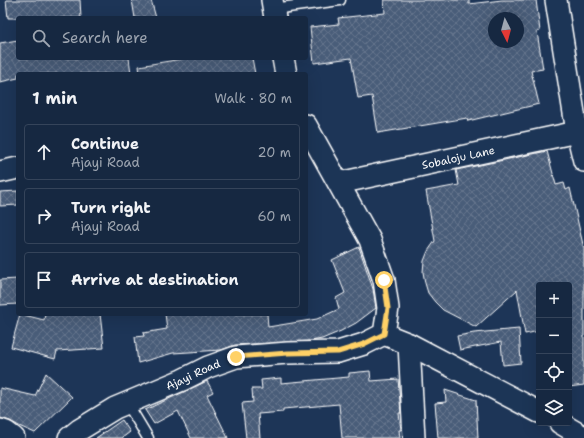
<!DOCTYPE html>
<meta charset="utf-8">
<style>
:root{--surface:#162841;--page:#23344c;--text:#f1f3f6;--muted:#9ea6b1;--line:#35445a}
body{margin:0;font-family:"Shantell Sans",sans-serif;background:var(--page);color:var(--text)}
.controls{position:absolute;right:12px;bottom:12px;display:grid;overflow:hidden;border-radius:4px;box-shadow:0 4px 16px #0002}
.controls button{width:36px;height:36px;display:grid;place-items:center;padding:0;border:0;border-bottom:1px solid var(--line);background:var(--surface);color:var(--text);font:20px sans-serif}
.compass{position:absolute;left:488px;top:12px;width:36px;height:36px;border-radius:50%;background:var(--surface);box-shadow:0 4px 16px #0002;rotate:174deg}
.stop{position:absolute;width:12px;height:12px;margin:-9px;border:3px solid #ffd166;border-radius:50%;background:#fff}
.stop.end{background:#ffd166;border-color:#fff;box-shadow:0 1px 4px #0008}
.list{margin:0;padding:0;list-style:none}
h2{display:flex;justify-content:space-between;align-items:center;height:52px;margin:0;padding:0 16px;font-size:17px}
h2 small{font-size:13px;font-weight:400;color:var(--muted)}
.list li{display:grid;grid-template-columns:26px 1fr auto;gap:12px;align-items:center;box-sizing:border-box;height:56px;margin:0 8px 8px;padding:0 8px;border:1px solid var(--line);border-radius:4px}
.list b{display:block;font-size:15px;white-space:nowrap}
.list p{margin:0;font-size:13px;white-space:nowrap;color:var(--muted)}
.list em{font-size:13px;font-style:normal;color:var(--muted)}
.icon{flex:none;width:22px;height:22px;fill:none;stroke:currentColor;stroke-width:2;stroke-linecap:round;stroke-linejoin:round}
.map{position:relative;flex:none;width:584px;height:438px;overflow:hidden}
.search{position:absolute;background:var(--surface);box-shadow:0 4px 16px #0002;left:16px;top:16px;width:292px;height:44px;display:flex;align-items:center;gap:10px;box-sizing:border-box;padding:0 14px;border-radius:4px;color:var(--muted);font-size:15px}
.panel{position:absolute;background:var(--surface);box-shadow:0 4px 16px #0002;left:16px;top:72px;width:292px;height:244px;border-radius:4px}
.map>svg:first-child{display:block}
</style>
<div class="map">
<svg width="584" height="438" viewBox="0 0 584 438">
<defs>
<pattern id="building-cross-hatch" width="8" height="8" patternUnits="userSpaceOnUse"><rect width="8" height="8" fill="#4a5d79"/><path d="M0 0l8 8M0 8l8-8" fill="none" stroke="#65758d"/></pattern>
</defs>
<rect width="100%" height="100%" fill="#1d3557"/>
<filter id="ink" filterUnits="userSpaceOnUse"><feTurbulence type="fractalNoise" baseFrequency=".025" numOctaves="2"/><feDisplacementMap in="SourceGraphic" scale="8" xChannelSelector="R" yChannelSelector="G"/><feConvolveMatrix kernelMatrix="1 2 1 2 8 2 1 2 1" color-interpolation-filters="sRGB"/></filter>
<g filter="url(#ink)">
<g fill="url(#building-cross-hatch)" stroke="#fff" fill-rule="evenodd">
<polygon points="6,0 80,0 81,18 8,18"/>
<polygon points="132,0 151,0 156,18 135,18"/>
<path d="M 384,0 L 469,0 L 469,4 L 502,0 L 536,0 L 540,31 L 537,32 L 543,69 L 531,71 L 539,104 L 468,121 L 467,118 L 378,133 L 372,96 L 358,98 L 351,58 L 314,63 L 310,27 L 339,24 L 338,18 L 385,13 ZM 494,18 L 518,18 L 518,42 L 494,42 Z"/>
<polygon points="18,40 18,58 129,58 131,74 18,74 18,78 0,82 0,43"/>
<polygon points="188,58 252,58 255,74 140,74 139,66"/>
<polygon points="547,151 556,185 564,183 566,190 570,188 584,249 584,385 569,387 569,285 539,285 539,331 525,334 517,290 476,327 443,310 435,302 428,293 425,283 423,272 424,261 428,251 435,241 426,191 459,185 456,170"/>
<polygon points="18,191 18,205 0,206 0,192"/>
<polygon points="359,247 373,289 376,308 356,323 341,331 322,339 311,341 235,345 221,350 173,353 138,363 135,337 144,336 143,333 167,329 165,314 267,314 268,327 317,319 339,309 336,298 345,293 332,260"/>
<polygon points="18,279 18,304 0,305 0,280"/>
<polygon points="20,314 44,320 45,314 100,314 104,348 57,351 55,359 11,347"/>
<polygon points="519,329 521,363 503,365 501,342 460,350 457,336 474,333"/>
<polygon points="370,371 371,381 398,379 401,413 399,413 401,430 399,430 400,438 342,438 339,404 283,409 283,412 258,414 260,438 246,438 242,403 253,402 252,389 262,389 261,380 281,378 281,383 349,377 349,373"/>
<polygon points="46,373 72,397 35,433 19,426 10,421 0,418 0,388 35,396"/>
<polygon points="207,381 213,392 207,395 228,438 191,438 178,411 154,424 145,410"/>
<polygon points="445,390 476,400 478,438 438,438 435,403 446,402"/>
<polygon points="122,420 130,432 122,438 96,438"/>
</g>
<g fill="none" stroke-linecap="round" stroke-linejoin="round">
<g stroke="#fff" stroke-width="13">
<g id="lane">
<polyline points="273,9 340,0"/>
<polyline points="127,403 148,438"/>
</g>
</g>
<g stroke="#fff" stroke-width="24">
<g id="street">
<polyline points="272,0 275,18"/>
<polyline points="556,0 577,132 584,161"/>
<polyline points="283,58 286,74"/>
<polyline points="0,172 18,168"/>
<path id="s1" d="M 339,183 L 577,132"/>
<polyline points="384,334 409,344 539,412"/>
<polyline points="409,344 414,438"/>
<polyline points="560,423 584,437"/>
<polyline points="0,430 6,432 14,438"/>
<path id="s2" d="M 69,438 L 79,430 L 115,408 L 182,380 L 208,367 L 236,357 L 288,353 L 338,352 L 364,344 L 384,334 L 388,308 L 384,280 L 370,240 L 306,125"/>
</g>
</g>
<use href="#lane" stroke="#1d3557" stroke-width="10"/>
<use href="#street" stroke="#1d3557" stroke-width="21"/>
</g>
</g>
<g fill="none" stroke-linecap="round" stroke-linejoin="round" filter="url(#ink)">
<polyline stroke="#ffd166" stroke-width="5" points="236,357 288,353 338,352 364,344 384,334 388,308 384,280"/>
</g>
<g text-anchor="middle" stroke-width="3" stroke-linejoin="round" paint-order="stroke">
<g font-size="11" fill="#fff" stroke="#1d3557">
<text dy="4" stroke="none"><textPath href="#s1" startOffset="122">Sobaloju Lane</textPath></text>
<text dy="4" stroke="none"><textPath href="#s2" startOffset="140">Ajayi Road</textPath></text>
</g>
</g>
</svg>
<div class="controls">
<button>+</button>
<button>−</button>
<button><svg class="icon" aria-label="locate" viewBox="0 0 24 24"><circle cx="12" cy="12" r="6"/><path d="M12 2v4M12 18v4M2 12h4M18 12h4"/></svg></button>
<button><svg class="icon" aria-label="layers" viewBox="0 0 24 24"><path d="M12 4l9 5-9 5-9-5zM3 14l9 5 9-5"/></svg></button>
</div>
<svg class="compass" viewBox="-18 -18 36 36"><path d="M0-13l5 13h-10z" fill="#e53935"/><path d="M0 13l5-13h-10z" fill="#9ea6b1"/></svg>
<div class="stop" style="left:384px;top:280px"></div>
<div class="stop end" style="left:236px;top:357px"></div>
<div class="search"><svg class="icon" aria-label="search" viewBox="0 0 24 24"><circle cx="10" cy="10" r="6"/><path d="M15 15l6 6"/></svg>Search here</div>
<section class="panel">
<h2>1 min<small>Walk · 80 m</small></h2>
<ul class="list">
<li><svg class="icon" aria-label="ahead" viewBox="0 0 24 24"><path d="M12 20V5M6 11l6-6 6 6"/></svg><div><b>Continue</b><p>Ajayi Road</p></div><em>20 m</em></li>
<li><svg class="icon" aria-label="right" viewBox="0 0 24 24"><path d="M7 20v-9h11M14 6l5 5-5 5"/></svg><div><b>Turn right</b><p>Ajayi Road</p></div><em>60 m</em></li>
<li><svg class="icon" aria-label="arrive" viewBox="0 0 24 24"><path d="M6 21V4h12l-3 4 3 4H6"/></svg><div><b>Arrive at destination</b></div></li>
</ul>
</section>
</div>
